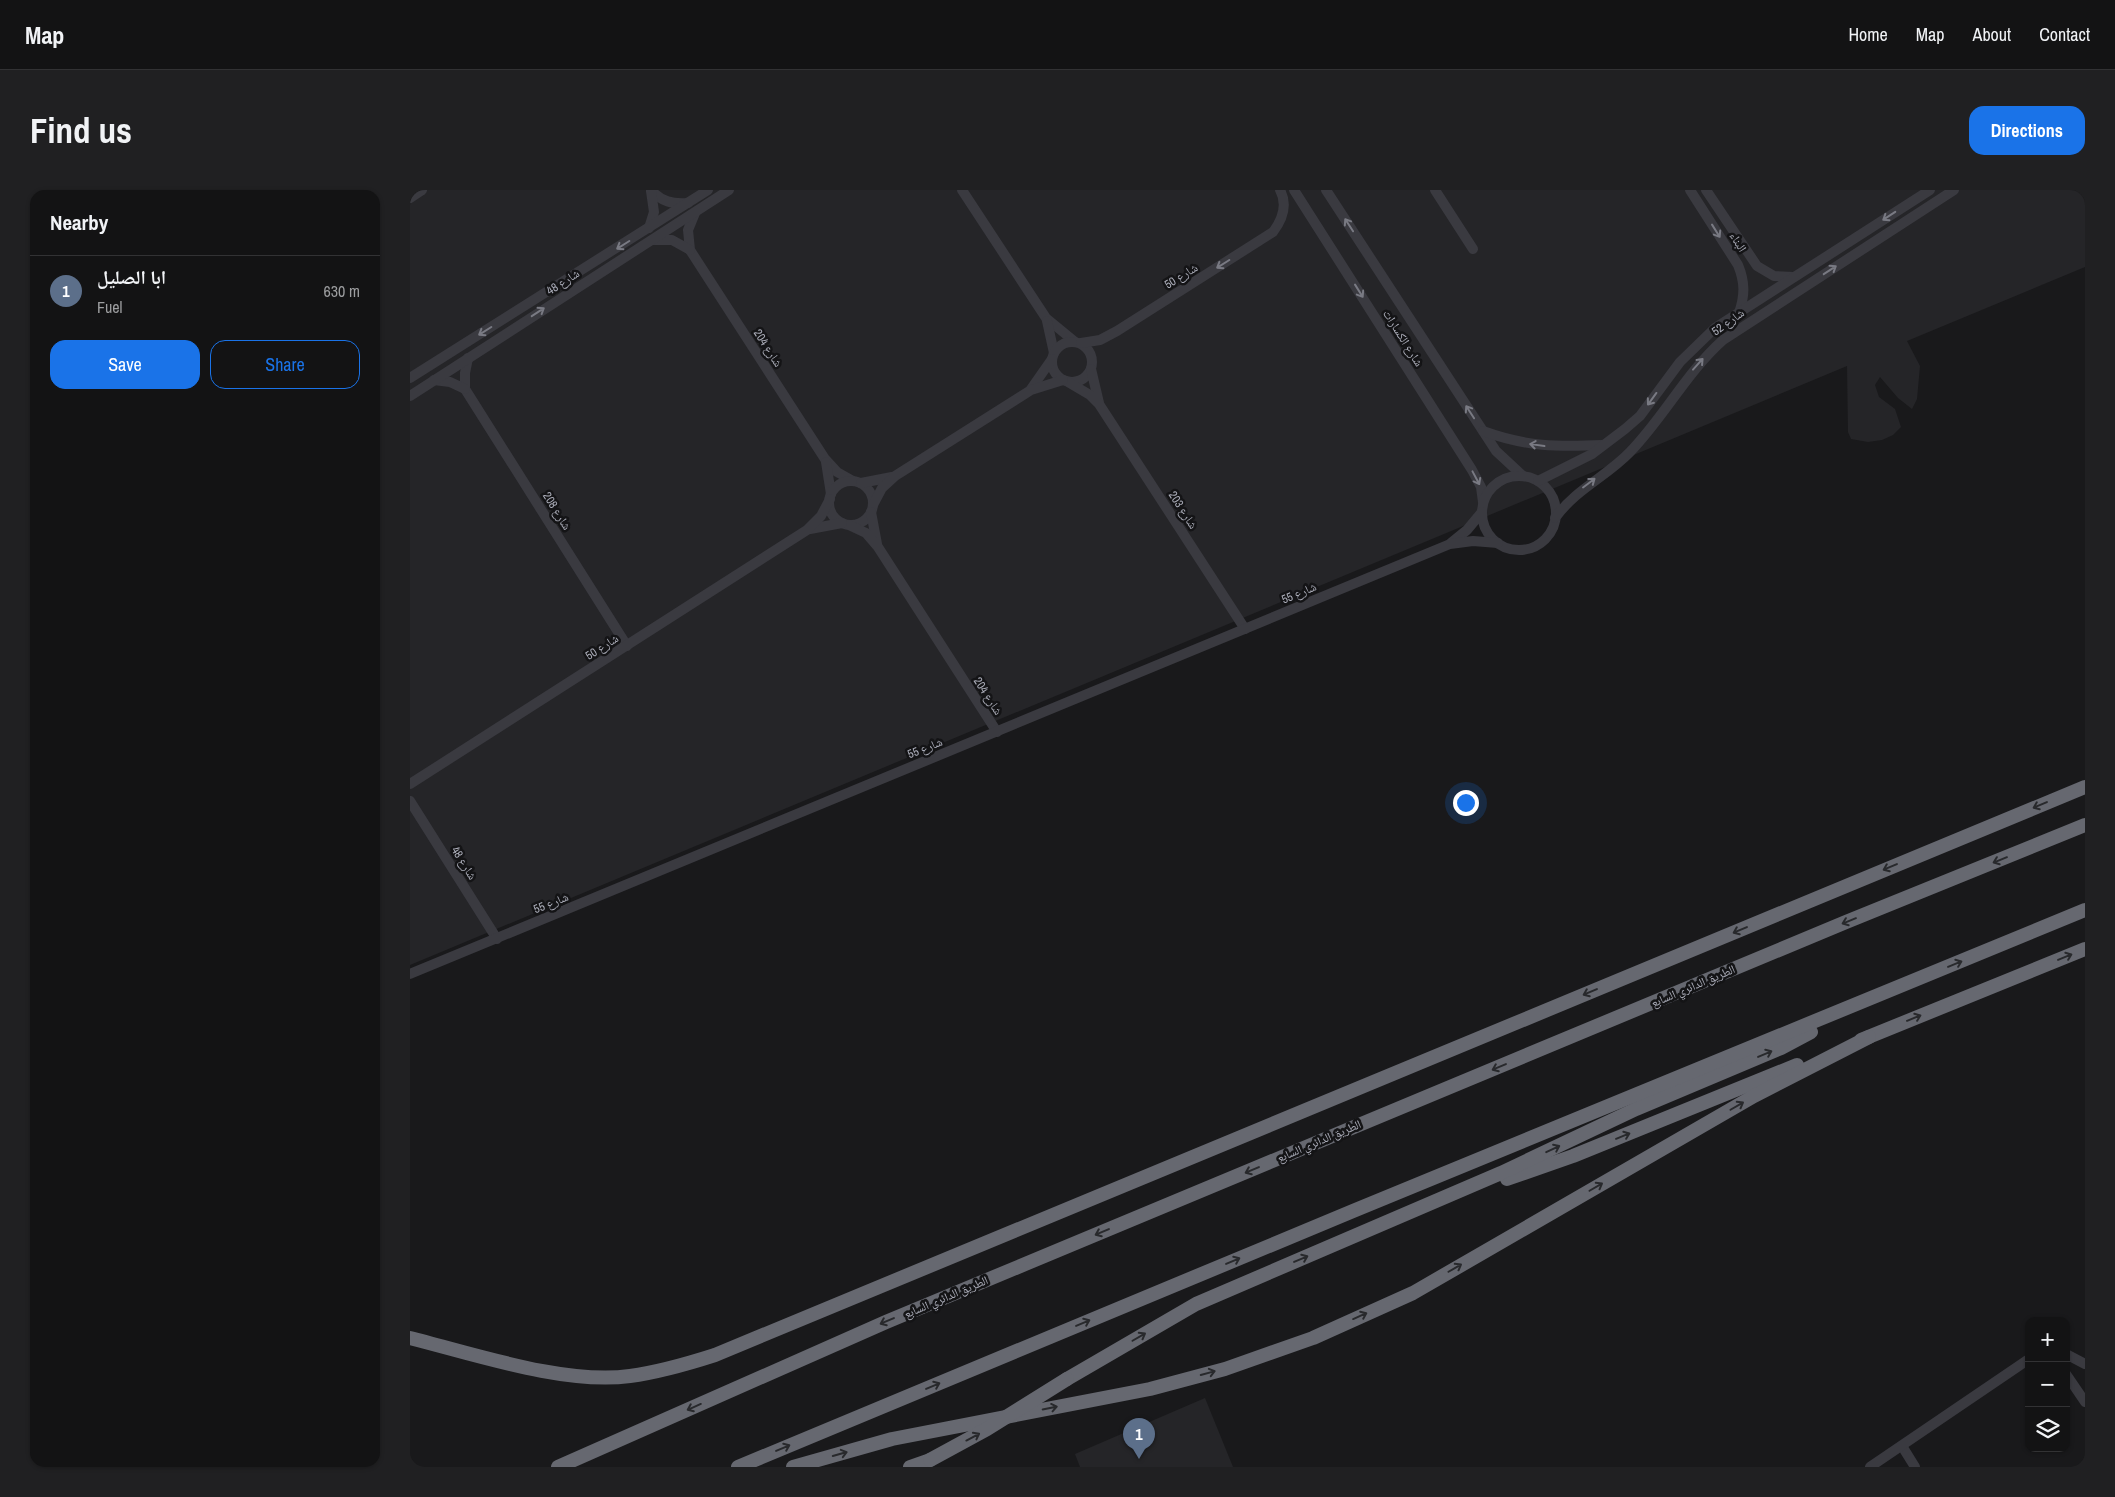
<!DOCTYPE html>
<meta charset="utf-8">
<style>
:root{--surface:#131314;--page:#202022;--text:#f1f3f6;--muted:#9d9ea0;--line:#323234;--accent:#1a73e8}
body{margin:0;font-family:"Archivo Narrow","Noto Naskh Arabic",sans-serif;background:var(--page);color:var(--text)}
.controls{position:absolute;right:15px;bottom:15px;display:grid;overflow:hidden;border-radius:10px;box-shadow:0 1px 4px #0004}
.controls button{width:45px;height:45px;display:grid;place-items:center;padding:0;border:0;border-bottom:1px solid var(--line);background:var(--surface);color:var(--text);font:25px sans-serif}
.you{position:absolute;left:1055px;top:612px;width:18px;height:18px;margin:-12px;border:4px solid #fff;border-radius:50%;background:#1a73e8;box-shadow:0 0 0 8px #1a73e833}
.badge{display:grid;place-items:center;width:32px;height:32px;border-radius:50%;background:var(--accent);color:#fff;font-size:16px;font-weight:700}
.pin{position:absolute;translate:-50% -41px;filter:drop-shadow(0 1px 2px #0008)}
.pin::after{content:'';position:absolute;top:26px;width:18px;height:15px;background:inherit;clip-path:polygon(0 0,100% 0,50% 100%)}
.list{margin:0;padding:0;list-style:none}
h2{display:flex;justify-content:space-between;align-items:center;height:65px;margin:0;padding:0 20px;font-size:21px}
h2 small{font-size:16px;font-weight:400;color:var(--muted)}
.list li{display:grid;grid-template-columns:32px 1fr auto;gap:15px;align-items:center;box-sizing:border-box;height:70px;padding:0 20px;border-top:1px solid var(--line)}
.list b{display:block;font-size:19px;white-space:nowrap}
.list p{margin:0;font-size:16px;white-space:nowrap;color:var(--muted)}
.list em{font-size:16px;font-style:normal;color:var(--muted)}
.actions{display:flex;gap:10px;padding:15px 20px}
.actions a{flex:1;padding:11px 0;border:1px solid var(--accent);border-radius:15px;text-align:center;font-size:18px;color:var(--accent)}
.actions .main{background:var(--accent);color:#fff}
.icon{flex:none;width:28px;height:28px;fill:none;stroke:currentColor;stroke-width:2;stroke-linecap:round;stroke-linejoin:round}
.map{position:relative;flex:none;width:1675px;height:1277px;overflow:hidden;border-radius:15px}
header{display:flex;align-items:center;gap:30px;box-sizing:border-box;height:70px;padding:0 25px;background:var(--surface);border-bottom:1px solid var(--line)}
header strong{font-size:24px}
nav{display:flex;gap:28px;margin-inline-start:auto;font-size:18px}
.intro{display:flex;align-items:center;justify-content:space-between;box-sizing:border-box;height:120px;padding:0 30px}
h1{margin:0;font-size:35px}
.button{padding:12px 22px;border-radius:15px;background:var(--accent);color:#fff;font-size:18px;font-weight:700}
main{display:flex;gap:30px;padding:0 30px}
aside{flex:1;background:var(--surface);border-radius:15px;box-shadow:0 1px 4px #0004}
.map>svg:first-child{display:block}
</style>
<header>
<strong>Map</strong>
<nav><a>Home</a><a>Map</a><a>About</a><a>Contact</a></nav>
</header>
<div class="intro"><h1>Find us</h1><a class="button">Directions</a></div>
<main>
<aside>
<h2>Nearby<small></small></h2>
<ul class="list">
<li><span class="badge" style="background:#5c6f8a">1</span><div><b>ابا الصليل</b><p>Fuel</p></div><em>630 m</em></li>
</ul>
<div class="actions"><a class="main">Save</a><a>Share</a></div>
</aside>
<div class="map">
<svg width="1675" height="1277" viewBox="0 0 1675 1277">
<rect width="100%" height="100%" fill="#19191b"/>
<g fill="#252528">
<polygon points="0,0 1675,0 1675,77 1497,151 1510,176 1507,209 1502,219 1488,208 1470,187 1465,195 1469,207 1485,219 1491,237 1483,245 1472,250 1458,252 1441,249 1438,242 1437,176 0,775"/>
<polygon points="795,1208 823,1277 670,1277 665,1264"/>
</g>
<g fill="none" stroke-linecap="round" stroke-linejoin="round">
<g stroke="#3a3a40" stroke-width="10">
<path d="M 241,0 C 252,12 262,14 278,13"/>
<polyline points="552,0 636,128 664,151"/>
<polyline points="884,0 1062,280 1071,297 1073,312"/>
<polyline points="916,0 1086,261 1113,286"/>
<polyline points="1025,0 1063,59"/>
<path d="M 1280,0 L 1328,75 C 1335,92 1335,105 1329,123"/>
<polyline points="1296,0 1347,76 1364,86 1383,87"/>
<polyline points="0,8 12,0"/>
<polyline points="285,23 278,40 280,60 415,269 427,282 443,291"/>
<polyline points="239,38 244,22 241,1"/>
<polyline points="243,50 262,50 280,60"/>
<polyline points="637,131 644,163"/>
<circle cx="662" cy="172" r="20"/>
<path d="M 671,153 L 690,150 L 707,141 L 863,42 C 872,30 878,15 870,0"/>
<polyline points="58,168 55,183 55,199 217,456"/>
<polyline points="681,179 689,213"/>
<polyline points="0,188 298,0"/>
<polyline points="24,190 40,192 55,199"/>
<polyline points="658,192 680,205 689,214 835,439"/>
<polyline points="621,199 642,169"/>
<polyline points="0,206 319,0"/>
<path d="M 1073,241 C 1117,257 1147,257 1193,255"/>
<polyline points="416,272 421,304"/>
<circle cx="1109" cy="323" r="37"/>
<polyline points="1128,291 1182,264 1215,239 1230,226 1270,172 1305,138 1520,0"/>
<circle cx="441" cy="313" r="22"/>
<polyline points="451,293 482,287"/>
<polyline points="463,315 472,298 485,286 621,200 653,190"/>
<polyline points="461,322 467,354"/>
<path d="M 1145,328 C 1167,298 1196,287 1220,262 C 1254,227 1276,183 1313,150 L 1544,0"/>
<polyline points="439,335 456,343 468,357 587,542"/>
<polyline points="400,339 432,333"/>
<polyline points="1041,353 1057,340 1072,322"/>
<polyline points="0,594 397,340 411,326 420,309"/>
<polyline points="0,611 87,749"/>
<polyline points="0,784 1040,354 1063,351 1088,353"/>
<polyline points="1656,1164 1675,1174"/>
<polyline points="1656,1184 1675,1212"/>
<polyline points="1492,1256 1505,1277"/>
<polyline points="1460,1277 1619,1169"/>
</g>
<g stroke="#666870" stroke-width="14">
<polyline points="1451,850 1675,759"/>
<polyline points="1097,989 1163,966 1387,875"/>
<path d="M 0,1148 C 64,1164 155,1195 220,1186 C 250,1182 277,1174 305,1165 L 1675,597"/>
<polyline points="657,1189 786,1114 1091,983 1226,919 1371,858 1401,842"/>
<polyline points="148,1277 476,1132 1436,732 1675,635"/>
<polyline points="328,1277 943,1021 1675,720"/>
<polyline points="383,1277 482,1249 740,1199 815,1179 903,1148 1003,1103 1344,906 1459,847"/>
<polyline points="500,1277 520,1270"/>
</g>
<polyline stroke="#666870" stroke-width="14" points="520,1270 577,1239 657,1189"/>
</g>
<defs><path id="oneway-shaft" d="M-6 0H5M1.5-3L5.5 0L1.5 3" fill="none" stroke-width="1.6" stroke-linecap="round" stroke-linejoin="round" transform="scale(1.25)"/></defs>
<g stroke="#797a83">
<use href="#oneway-shaft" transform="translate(1479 26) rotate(147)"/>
<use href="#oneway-shaft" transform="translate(939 35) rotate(-123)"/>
<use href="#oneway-shaft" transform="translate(1306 41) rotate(58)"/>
<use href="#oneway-shaft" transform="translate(213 55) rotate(148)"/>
<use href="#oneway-shaft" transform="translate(813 74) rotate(148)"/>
<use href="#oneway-shaft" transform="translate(1420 80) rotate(-33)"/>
<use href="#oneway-shaft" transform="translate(949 101) rotate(58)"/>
<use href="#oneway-shaft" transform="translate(128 122) rotate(-33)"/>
<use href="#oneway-shaft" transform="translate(75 141) rotate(148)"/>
<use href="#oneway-shaft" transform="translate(1288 174) rotate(-48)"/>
<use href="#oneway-shaft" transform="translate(1242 209) rotate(126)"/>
<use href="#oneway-shaft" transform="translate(1060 222) rotate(-123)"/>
<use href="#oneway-shaft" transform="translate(1127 255) rotate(-172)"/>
<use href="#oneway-shaft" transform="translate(1066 288) rotate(62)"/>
<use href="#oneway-shaft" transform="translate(1179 293) rotate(-37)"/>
</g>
<g stroke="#28292c">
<use href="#oneway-shaft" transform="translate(1630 615) rotate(157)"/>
<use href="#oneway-shaft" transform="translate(1590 670) rotate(158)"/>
<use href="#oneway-shaft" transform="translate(1480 677) rotate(157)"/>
<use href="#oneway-shaft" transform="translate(1439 731) rotate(158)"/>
<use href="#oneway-shaft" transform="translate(1330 740) rotate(157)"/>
<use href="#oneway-shaft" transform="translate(1655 767) rotate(-22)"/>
<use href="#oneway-shaft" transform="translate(1545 774) rotate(-22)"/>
<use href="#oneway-shaft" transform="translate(1180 802) rotate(157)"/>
<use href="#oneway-shaft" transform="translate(1504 828) rotate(-22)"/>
<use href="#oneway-shaft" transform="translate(1355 864) rotate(-23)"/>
<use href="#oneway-shaft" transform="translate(1089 877) rotate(157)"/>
<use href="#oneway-shaft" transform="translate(1327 916) rotate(-30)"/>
<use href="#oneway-shaft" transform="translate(1213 946) rotate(-22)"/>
<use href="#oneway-shaft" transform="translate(1143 959) rotate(-25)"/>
<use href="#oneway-shaft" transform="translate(842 980) rotate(157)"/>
<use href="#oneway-shaft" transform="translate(1186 997) rotate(-30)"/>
<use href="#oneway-shaft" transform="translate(692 1042) rotate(157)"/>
<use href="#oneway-shaft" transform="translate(891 1069) rotate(-23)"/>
<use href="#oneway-shaft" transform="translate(823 1071) rotate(-23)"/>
<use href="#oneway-shaft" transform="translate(1045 1078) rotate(-30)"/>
<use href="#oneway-shaft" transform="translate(950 1126) rotate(-24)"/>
<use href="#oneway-shaft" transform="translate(477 1131) rotate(157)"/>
<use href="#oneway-shaft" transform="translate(673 1133) rotate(-23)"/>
<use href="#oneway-shaft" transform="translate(729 1147) rotate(-30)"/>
<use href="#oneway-shaft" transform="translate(798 1183) rotate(-15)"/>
<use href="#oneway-shaft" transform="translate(523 1196) rotate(-23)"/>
<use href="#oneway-shaft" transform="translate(284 1217) rotate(156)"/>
<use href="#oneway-shaft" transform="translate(640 1218) rotate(-11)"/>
<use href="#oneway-shaft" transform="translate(563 1247) rotate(-28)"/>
<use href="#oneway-shaft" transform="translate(373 1258) rotate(-23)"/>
<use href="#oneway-shaft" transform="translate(430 1264) rotate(-16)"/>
</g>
<g text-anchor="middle" stroke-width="5" stroke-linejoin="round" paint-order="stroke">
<g font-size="12" fill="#acaeba" stroke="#141416">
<text transform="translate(1328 52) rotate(58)" y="4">البناء</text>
<text transform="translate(771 86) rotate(-32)" y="4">شارع 50</text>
<text transform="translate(153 92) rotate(-33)" y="4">شارع 48</text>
<text transform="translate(1318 132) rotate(-36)" y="4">شارع 52</text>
<text transform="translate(993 148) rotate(58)" y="4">شارع الكسارات</text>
<text transform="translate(358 158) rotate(57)" y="4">شارع 204</text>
<text transform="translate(773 320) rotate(57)" y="4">شارع 203</text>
<text transform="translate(147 321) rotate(58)" y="4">شارع 208</text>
<text transform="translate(889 403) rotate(-23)" y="4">شارع 55</text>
<text transform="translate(192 457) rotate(-33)" y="4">شارع 50</text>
<text transform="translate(578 506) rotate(57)" y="4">شارع 204</text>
<text transform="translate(515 558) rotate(-22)" y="4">شارع 55</text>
<text transform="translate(54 673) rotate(58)" y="4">شارع 48</text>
<text transform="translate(141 713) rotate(-22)" y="4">شارع 55</text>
<text transform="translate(1283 796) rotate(-23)" y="4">الطريق الدائري السابع</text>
<text transform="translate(909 951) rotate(-23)" y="4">الطريق الدائري السابع</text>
<text transform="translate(536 1107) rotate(-23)" y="4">الطريق الدائري السابع</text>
</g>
</g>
</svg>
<div class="controls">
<button>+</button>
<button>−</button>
<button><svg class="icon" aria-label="layers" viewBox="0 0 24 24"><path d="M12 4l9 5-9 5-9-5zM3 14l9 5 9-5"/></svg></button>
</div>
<div class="you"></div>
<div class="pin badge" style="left:729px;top:1269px;background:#5c6f8a">1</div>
</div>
</main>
